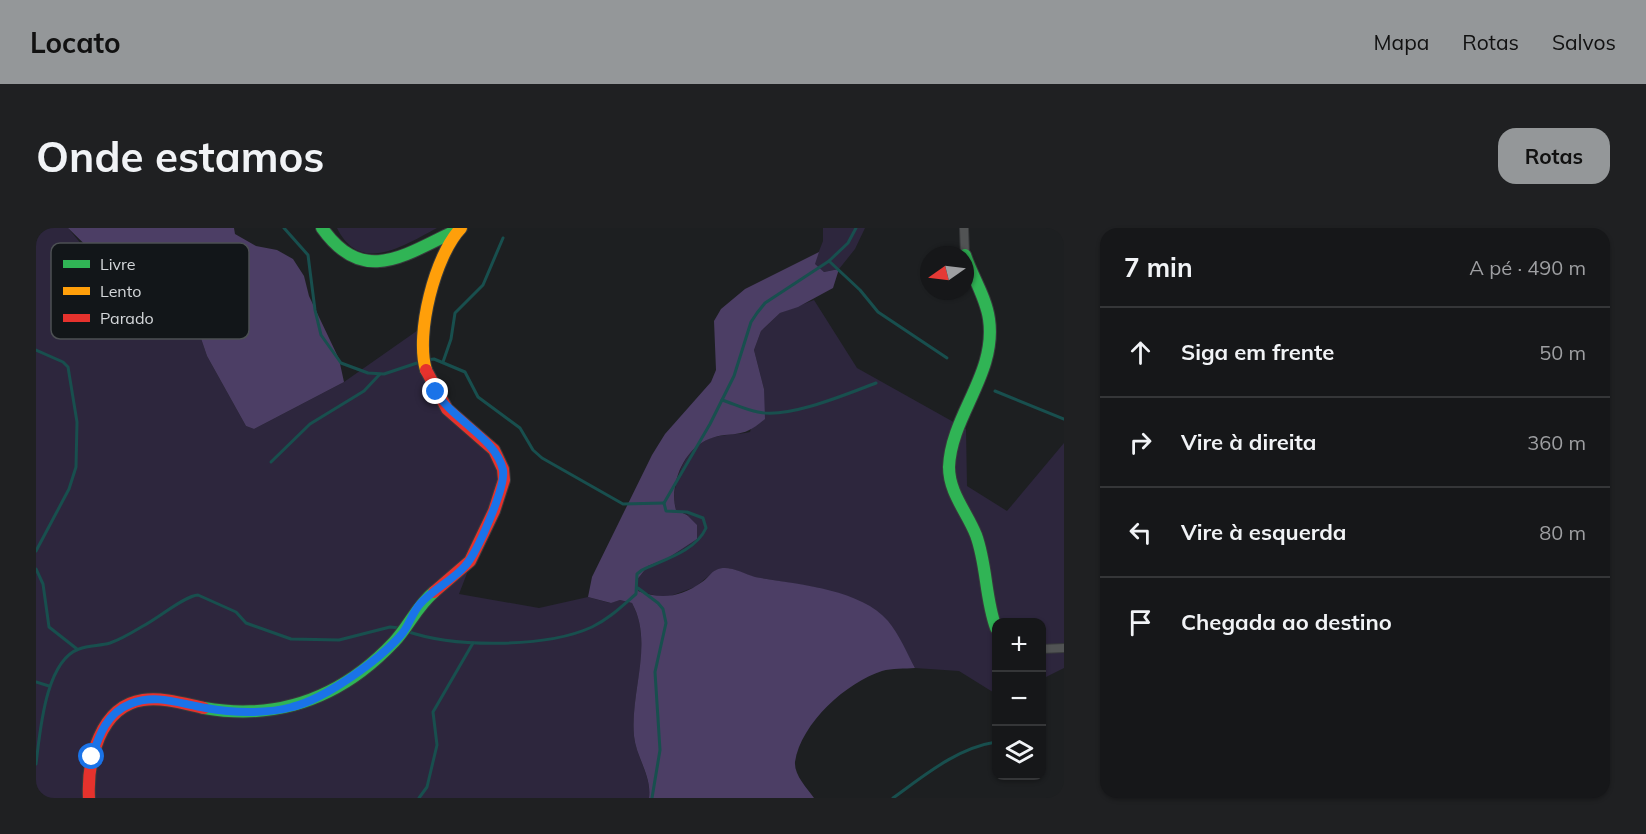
<!DOCTYPE html>
<html lang="pt">
<meta charset="utf-8">
<style>
:root{--surface:#161719;--page:#1f2022;--text:#f1f3f6;--muted:#9e9fa2;--line:#353638;--accent:#949799}
body{margin:0;font-family:Mulish,sans-serif;background:var(--page);color:var(--text)}
.controls{position:absolute;right:18px;bottom:18px;display:grid;overflow:hidden;border-radius:12px;box-shadow:0 2px 4px #0004}
.controls button{width:54px;height:54px;display:grid;place-items:center;padding:0;border:0;border-bottom:2px solid var(--line);background:var(--surface);color:var(--text);font:30px sans-serif}
.compass{position:absolute;left:884px;top:18px;width:54px;height:54px;border-radius:50%;background:var(--surface);box-shadow:0 2px 4px #0004;rotate:256deg}
.stop{position:absolute;width:18px;height:18px;margin:-14px;border:4px solid #1a73e8;border-radius:50%;background:#fff}
.stop.end{background:#1a73e8;border-color:#fff;box-shadow:0 2px 6px #0008}
.list{margin:0;padding:0;list-style:none}
h2{display:flex;justify-content:space-between;align-items:center;height:78px;margin:0;padding:0 24px;font-size:26px}
h2 small{font-size:20px;font-weight:400;color:var(--muted)}
.list li{display:grid;grid-template-columns:39px 1fr auto;gap:18px;align-items:center;box-sizing:border-box;height:90px;padding:0 24px;border-top:2px solid var(--line)}
.list b{display:block;font-size:22px;white-space:nowrap}
.list em{font-size:20px;font-style:normal;color:var(--muted)}
.icon{flex:none;width:33px;height:33px;fill:none;stroke:currentColor;stroke-width:2;stroke-linecap:round;stroke-linejoin:round}
.map{position:relative;flex:none;width:1028px;height:570px;overflow:hidden;border-radius:18px}
header{display:flex;align-items:center;gap:36px;box-sizing:border-box;height:84px;padding:0 30px;background:var(--accent);color:#111}
header strong{font-size:28px}
nav{display:flex;gap:33px;margin-inline-start:auto;font-size:21px}
.intro{display:flex;align-items:center;justify-content:space-between;box-sizing:border-box;height:144px;padding:0 36px}
h1{margin:0;font-size:42px}
.button{padding:15px 27px;border-radius:18px;background:var(--accent);color:#111;font-size:21px;font-weight:700}
main{display:flex;gap:36px;padding:0 36px}
aside{flex:1;background:var(--surface);border-radius:18px;box-shadow:0 2px 4px #0004}
.map>svg:first-child{display:block}
</style>
<header>
<strong>Locato</strong>
<nav><a>Mapa</a><a>Rotas</a><a>Salvos</a></nav>
</header>
<div class="intro"><h1>Onde estamos</h1><a class="button">Rotas</a></div>
<main>
<div class="map">
<svg width="1028" height="570" viewBox="0 0 1028 570">
<rect width="100%" height="100%" fill="#1d1f21"/>
<g fill="#2d263d">
<path d="M 0,0 L 32,0 L 46,17 L 105,51 L 121,53 L 152,72 L 171,128 L 210,198 L 218,201 L 308,154 L 395,93 L 389,134 L 407,176 L 472,239 L 423,366 L 503,380 L 552,369 L 574,375 L 584,372 L 596,375 C 618,416 594,464 598,508 C 600,529 616,549 613,570 L 0,570 Z"/>
<path d="M 301,0 L 401,0 C 367,18 324,47 301,0 Z"/>
<polygon points="787,0 829,0 819,21 803,41 788,44 778,36 787,13"/>
<path d="M 778,72 L 821,140 L 930,201 L 931,258 L 971,283 L 1028,215 L 1028,440 L 1006,451 L 1005,394 L 960,394 L 960,466 L 923,443 L 879,440 L 870,424 L 830,377 L 783,360 L 718,349 L 693,340 L 680,342 L 659,359 L 629,370 L 602,363 L 600,353 L 612,338 L 632,330 L 652,287 L 640,282 C 634,258 647,222 672,211 C 684,206 701,207 714,204 L 728,161 L 718,122 L 725,103 L 744,85 Z"/>
</g>
<g fill="#4c3e65">
<polygon points="32,0 198,0 199,6 220,18 241,22 257,31 268,48 273,68 303,131 308,154 218,201 210,198 171,128 152,72 121,53 105,51 72,39"/>
<path d="M 783,24 L 779,36 L 788,44 L 803,41 L 797,60 L 762,79 L 744,85 L 725,103 L 718,122 L 728,161 L 729,191 C 704,213 698,202 673,211 C 647,221 633,258 640,282 L 651,287 L 661,297 L 661,311 L 632,330 L 612,338 L 600,353 L 602,363 C 626,372 645,369 666,354 C 671,351 675,344 680,342 C 693,336 707,346 719,349 C 758,356 824,360 852,393 C 863,406 871,425 879,440 C 869,441 856,440 846,443 C 811,454 765,495 759,534 C 758,547 771,560 778,570 L 613,570 C 616,548 600,529 598,508 C 594,464 618,415 596,375 L 584,372 L 575,375 L 552,369 L 556,349 L 616,227 L 629,206 L 675,154 L 680,142 L 678,93 L 685,81 L 709,61 Z"/>
</g>
<g fill="none" stroke-linecap="round" stroke-linejoin="round">
<g stroke="#184f4e" stroke-width="3">
<polyline points="248,0 272,27 279,82 285,107 305,135 332,145 348,146 384,134"/>
<polyline points="793,33 824,62 842,84 911,130"/>
<polyline points="0,122 27,134 32,139 41,194 40,239 33,261 0,323"/>
<polyline points="390,132 398,131 429,144 442,169 484,200 497,222 506,230 587,276 628,275"/>
<polyline points="407,134 415,111 419,85 447,57 467,10"/>
<polyline points="959,163 1028,191"/>
<path d="M 686,172 C 698,176 710,182 722,184 C 752,191 811,166 840,155"/>
<polyline points="235,234 274,196 328,163 344,146"/>
<polyline points="0,341 7,356 13,399 41,421"/>
<polyline points="602,360 622,375 627,381 630,395 619,444 624,522 616,570"/>
<path d="M 370,403 C 418,420 510,420 556,399 C 573,391 586,378 600,366 L 601,346 L 606,342 C 627,332 660,323 670,300 L 667,290 L 651,284 L 630,283 L 628,275 L 674,196 L 698,148 L 715,94 L 721,85 L 729,75 L 793,33 L 812,15 L 820,0"/>
<polyline points="0,454 13,458"/>
<path d="M 0,536 C 4,505 9,433 43,421 C 53,417 64,418 74,415 C 86,411 97,404 107,398 C 121,391 150,367 162,367 L 200,384 L 210,395 L 255,411 L 303,412 L 354,399 L 364,400"/>
<polyline points="383,570 391,559 401,517 397,484 437,415"/>
<path d="M 857,570 C 889,547 921,520 960,514"/>
</g>
<g stroke="#383a3c" stroke-width="10">
<g id="street">
<polyline points="928,0 929,27"/>
<polyline points="1005,421 1028,420"/>
</g>
</g>
<g stroke="#383a3c" stroke-width="14">
<g id="fast">
<path d="M 286,0 C 326,56 364,30 415,5"/>
<path d="M 929,27 C 936,48 950,69 953,91 C 961,146 915,187 913,239 C 913,265 931,284 940,307 C 951,337 949,370 960,400"/>
<path d="M 168,480 C 243,493 306,469 358,414 C 373,398 381,378 398,364"/>
</g>
</g>
<g stroke="#383a3c" stroke-width="14">
<path id="slow" d="M 390,142 C 379,106 399,27 425,0"/>
</g>
<g stroke="#383a3c" stroke-width="14">
<g id="jam">
<polyline points="390,142 411,181 458,222 467,241 468,252 458,283 434,333 398,364"/>
<path d="M 53,570 C 51,533 64,478 107,472 C 127,469 149,476 168,480"/>
</g>
</g>
<use href="#street" stroke="#515354" stroke-width="8"/>
<use href="#fast" stroke="#30b455" stroke-width="12"/>
<use href="#slow" stroke="#ff9f0a" stroke-width="12"/>
<use href="#jam" stroke="#e5322d" stroke-width="12"/>
</g>
<g fill="none" stroke-linecap="round" stroke-linejoin="round">
<path stroke="#1a73e8" stroke-width="8" d="M 56,529 C 63,507 71,485 94,476 C 120,465 144,476 170,480 C 196,485 230,486 256,479 C 289,471 343,432 365,407 C 373,398 376,385 384,376 C 397,361 416,353 429,338 C 441,325 470,259 467,242 C 460,210 418,193 400,164"/>
</g>
<rect x="15" y="15" width="198" height="96" rx="9" fill="#121619" stroke="#4c5053" stroke-width="1.5"/>
<rect x="27" y="32" width="27" height="8" fill="#30b455"/>
<rect x="27" y="59" width="27" height="8" fill="#ff9f0a"/>
<rect x="27" y="86" width="27" height="8" fill="#e5322d"/>
<g font-size="16" fill="#d4d7da">
<text x="64" y="42">Livre</text>
<text x="64" y="69">Lento</text>
<text x="64" y="96">Parado</text>
</g>
</svg>
<div class="controls">
<button>+</button>
<button>−</button>
<button><svg class="icon" aria-label="layers" viewBox="0 0 24 24"><path d="M12 4l9 5-9 5-9-5zM3 14l9 5 9-5"/></svg></button>
</div>
<svg class="compass" viewBox="-18 -18 36 36"><path d="M0-13l5 13h-10z" fill="#e53935"/><path d="M0 13l5-13h-10z" fill="#9e9fa2"/></svg>
<div class="stop" style="left:56px;top:529px"></div>
<div class="stop end" style="left:400px;top:164px"></div>
</div>
<aside>
<h2>7 min<small>A pé · 490 m</small></h2>
<ul class="list">
<li><svg class="icon" aria-label="ahead" viewBox="0 0 24 24"><path d="M12 20V5M6 11l6-6 6 6"/></svg><div><b>Siga em frente</b></div><em>50 m</em></li>
<li><svg class="icon" aria-label="right" viewBox="0 0 24 24"><path d="M7 20v-9h11M14 6l5 5-5 5"/></svg><div><b>Vire à direita</b></div><em>360 m</em></li>
<li><svg class="icon" aria-label="left" viewBox="0 0 24 24"><path d="M17 20v-9H6M10 6l-5 5 5 5"/></svg><div><b>Vire à esquerda</b></div><em>80 m</em></li>
<li><svg class="icon" aria-label="arrive" viewBox="0 0 24 24"><path d="M6 21V4h12l-3 4 3 4H6"/></svg><div><b>Chegada ao destino</b></div></li>
</ul>
</aside>
</main>
